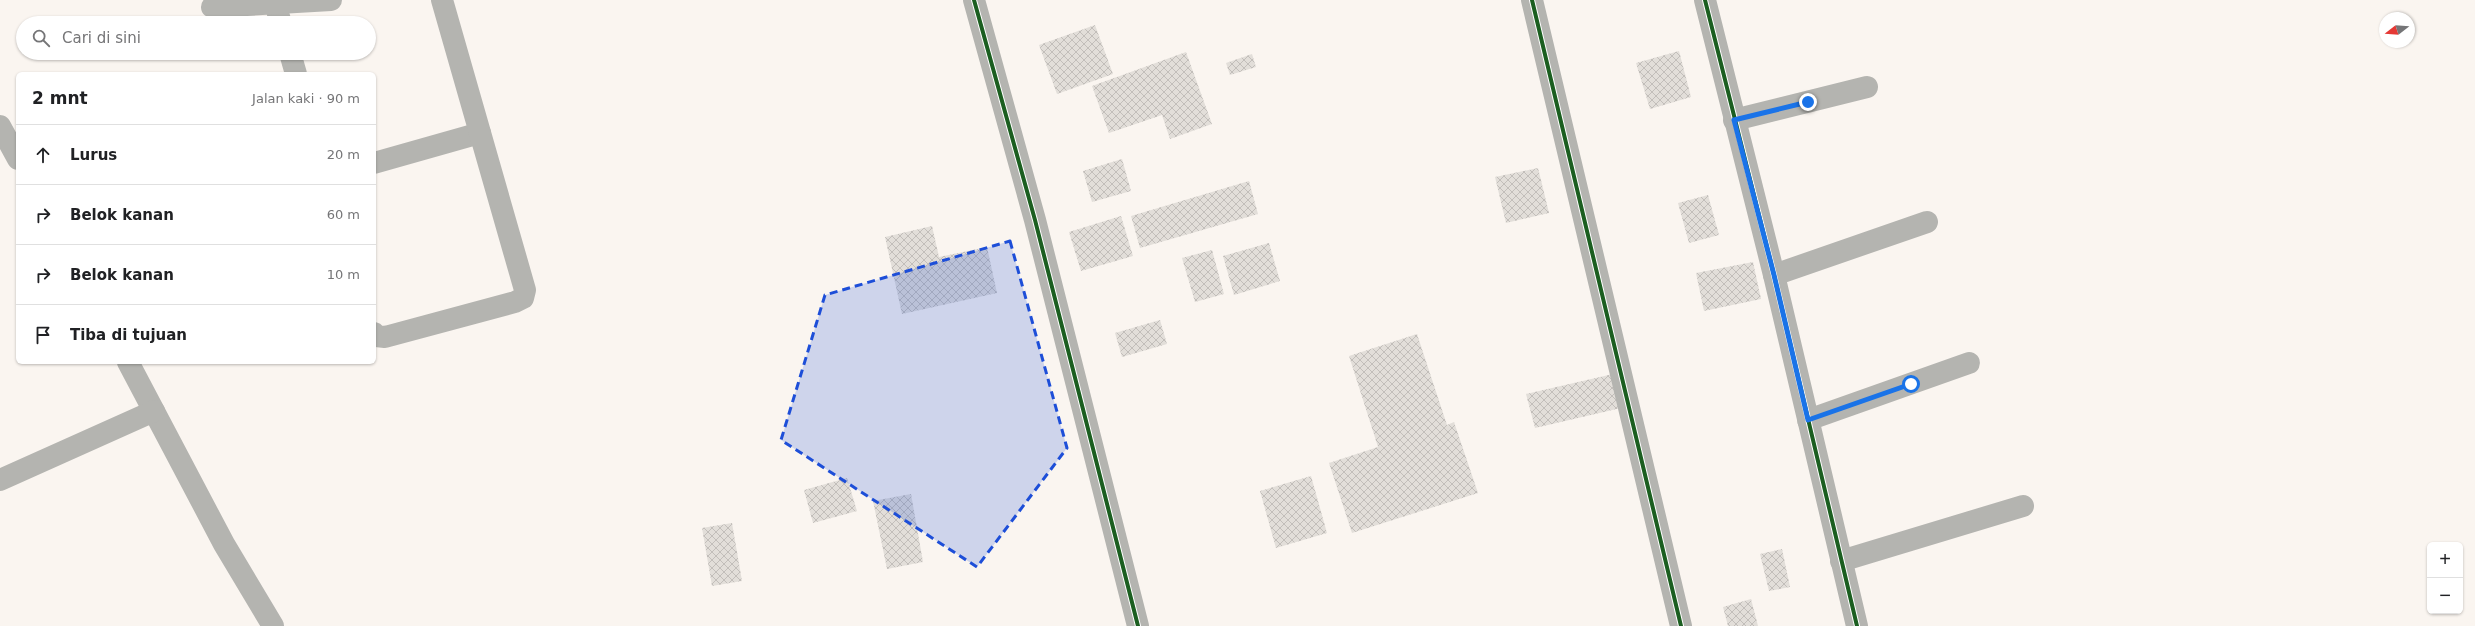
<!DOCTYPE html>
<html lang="id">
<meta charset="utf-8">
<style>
:root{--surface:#fff;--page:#f6f6f6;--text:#202124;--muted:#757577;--line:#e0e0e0}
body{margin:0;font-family:"DejaVu Sans",sans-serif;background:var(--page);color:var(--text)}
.controls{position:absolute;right:12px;bottom:12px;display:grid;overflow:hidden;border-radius:6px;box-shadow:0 1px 3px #0004}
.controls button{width:36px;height:36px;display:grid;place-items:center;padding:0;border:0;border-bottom:1px solid var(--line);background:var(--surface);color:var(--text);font:20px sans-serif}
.compass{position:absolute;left:2379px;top:12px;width:36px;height:36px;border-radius:50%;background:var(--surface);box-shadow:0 1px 3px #0004;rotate:253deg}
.stop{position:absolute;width:12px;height:12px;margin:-9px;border:3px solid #1a73e8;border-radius:50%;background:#fff}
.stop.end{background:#1a73e8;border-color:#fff;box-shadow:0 1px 4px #0008}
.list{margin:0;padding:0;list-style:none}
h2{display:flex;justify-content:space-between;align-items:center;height:52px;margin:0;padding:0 16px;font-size:17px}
h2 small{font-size:13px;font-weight:400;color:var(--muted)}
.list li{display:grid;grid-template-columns:26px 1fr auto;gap:12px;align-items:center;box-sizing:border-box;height:60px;padding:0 16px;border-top:1px solid var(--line)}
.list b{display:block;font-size:15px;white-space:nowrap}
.list em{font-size:13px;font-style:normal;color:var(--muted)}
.icon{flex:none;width:22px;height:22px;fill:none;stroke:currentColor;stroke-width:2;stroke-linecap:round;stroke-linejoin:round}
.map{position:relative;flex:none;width:2475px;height:626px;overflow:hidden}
.search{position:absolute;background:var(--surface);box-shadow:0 1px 3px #0004;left:16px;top:16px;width:360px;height:44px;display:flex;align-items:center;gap:10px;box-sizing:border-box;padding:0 14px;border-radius:22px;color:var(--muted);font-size:15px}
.panel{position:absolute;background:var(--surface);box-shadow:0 1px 3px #0004;left:16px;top:72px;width:360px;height:292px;border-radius:6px}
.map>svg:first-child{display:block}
</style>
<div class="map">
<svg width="2475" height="626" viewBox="0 0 2475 626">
<defs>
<pattern id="building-cross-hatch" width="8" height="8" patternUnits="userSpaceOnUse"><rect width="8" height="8" fill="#e2ded9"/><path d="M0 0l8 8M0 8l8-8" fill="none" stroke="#c2beba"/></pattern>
</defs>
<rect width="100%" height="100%" fill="#faf5f0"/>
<g fill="url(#building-cross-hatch)">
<polygon points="1095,25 1113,74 1057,94 1039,45"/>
<polygon points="1679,51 1691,97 1650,109 1636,63"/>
<polygon points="1186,52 1212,124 1170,139 1162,115 1109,133 1092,86"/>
<polygon points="1252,54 1256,67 1230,75 1226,63"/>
<polygon points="1122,159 1131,191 1092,202 1083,171"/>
<polygon points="1538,168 1549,213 1506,223 1495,177"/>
<polygon points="1249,181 1258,214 1140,248 1131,216"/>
<polygon points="1708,195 1719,235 1689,243 1678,203"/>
<polygon points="1121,216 1133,256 1081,271 1069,232"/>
<polygon points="932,226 939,257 987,247 997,293 902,314 885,237"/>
<polygon points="1269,243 1280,281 1234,295 1223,256"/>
<polygon points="1212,250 1224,294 1195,302 1182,258"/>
<polygon points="1753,262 1761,299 1704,311 1696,273"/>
<polygon points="1160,320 1167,344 1122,357 1115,333"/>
<polygon points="1417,334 1447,425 1454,422 1478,493 1352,533 1329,463 1378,447 1349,356"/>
<polygon points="1613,374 1621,408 1535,428 1526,394"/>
<polygon points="1311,476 1327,533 1276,548 1260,491"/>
<polygon points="847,478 857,511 813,523 804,490"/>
<polygon points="911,494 923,562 887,569 873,501"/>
<polygon points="732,523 742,581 712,586 702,528"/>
<polygon points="1782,549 1790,587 1769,591 1760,554"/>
<polygon points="1751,599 1758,626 1728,626 1723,607"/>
</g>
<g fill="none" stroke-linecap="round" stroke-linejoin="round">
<g stroke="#b4b4b0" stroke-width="22">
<polyline points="974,0 1035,220 1138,626"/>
<polyline points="1532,0 1681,626"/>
<polyline points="1705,0 1774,275 1857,626"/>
<polyline points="275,4 281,23"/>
<polyline points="212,7 331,0"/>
<polyline points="290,53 296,74"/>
<polyline points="1734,120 1867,87"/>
<polyline points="0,126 18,159"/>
<polyline points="374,163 480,133"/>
<polyline points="1774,275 1927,222"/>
<polyline points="374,333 376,336 385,337 515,302 523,298 525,290 442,0"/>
<polyline points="128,362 224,544 273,626"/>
<polyline points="1808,420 1969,363"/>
<polyline points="0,480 154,411"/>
<polyline points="1841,561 2023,506"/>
</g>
<g stroke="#fff" stroke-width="6">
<g id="cycleway">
<polyline points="974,0 1035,220 1138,626"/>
<polyline points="1532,0 1681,626"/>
<polyline points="1705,0 1774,275 1857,626"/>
</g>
</g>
<use href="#cycleway" stroke="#1b5e20" stroke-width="4"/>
</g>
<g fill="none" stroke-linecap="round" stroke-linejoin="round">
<polyline stroke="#1a73e8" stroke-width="5" points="1808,102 1734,120 1774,275 1808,420 1911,384"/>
</g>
<path fill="#1d4ed8" fill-opacity="0.2" stroke="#1d4ed8" stroke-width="3" stroke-dasharray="8 5" stroke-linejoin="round" d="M 1010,241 L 1067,448 L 977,567 L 781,440 L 825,295 Z"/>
</svg>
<div class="controls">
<button>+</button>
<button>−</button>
</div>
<svg class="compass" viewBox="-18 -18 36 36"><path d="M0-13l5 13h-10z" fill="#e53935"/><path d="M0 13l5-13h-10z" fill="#757577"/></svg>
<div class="stop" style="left:1911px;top:384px"></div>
<div class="stop end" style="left:1808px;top:102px"></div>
<div class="search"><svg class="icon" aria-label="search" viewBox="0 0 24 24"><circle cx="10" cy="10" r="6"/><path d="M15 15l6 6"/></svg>Cari di sini</div>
<section class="panel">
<h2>2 mnt<small>Jalan kaki · 90 m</small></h2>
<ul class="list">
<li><svg class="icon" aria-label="ahead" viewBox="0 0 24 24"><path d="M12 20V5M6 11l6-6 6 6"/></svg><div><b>Lurus</b></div><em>20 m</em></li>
<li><svg class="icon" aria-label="right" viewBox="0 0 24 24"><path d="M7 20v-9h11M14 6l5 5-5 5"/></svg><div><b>Belok kanan</b></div><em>60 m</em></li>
<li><svg class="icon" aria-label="right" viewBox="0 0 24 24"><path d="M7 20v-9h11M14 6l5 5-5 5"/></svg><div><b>Belok kanan</b></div><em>10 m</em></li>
<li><svg class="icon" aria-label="arrive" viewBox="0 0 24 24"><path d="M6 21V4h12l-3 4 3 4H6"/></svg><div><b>Tiba di tujuan</b></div></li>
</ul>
</section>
</div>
